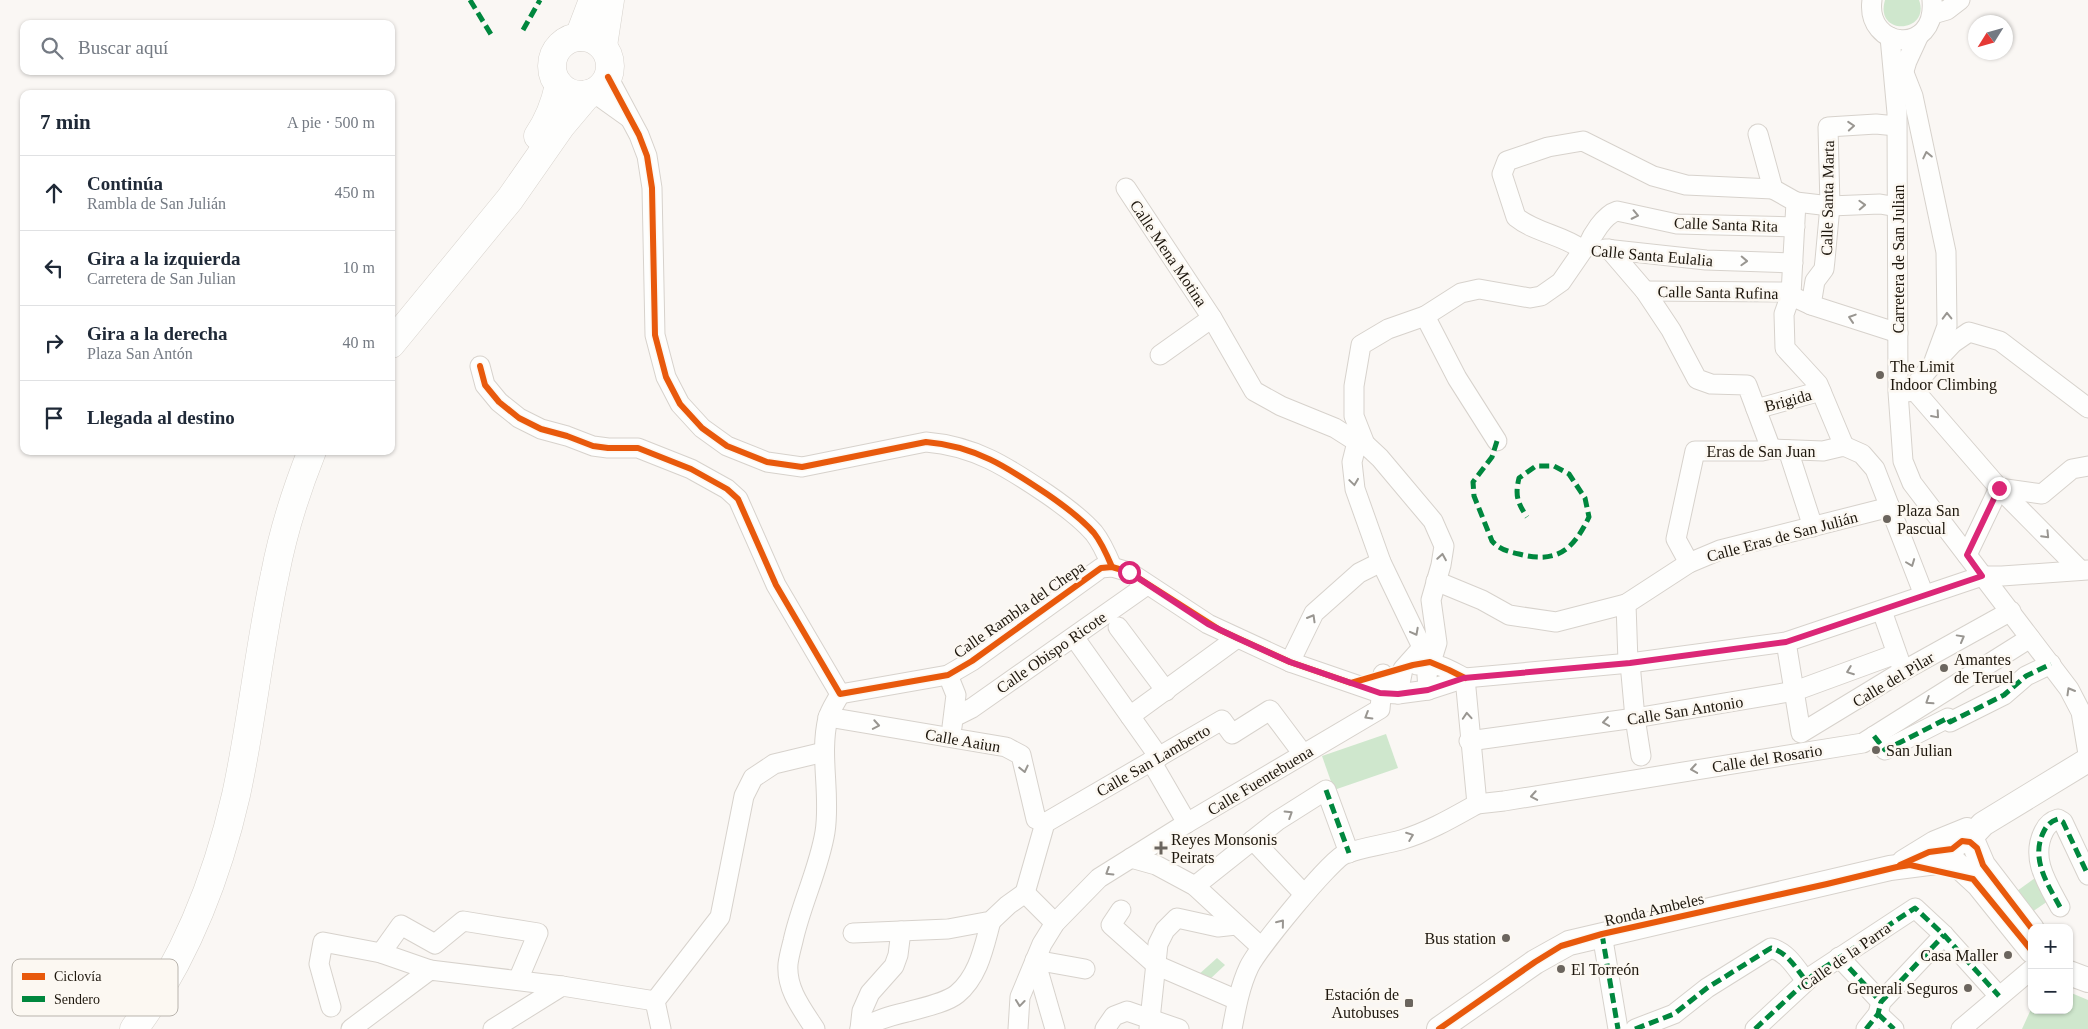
<!DOCTYPE html>
<html lang="es">
<meta charset="utf-8">
<style>
:root{--surface:#fff;--page:#f2f2f3;--text:#1f2937;--muted:#747a83;--line:#e0e1e3}
body{margin:0;font-family:"Times New Roman",serif;background:var(--page);color:var(--text)}
.controls{position:absolute;right:15px;bottom:15px;display:grid;overflow:hidden;border-radius:10px;box-shadow:0 1px 4px #0004}
.controls button{width:45px;height:45px;display:grid;place-items:center;padding:0;border:0;border-bottom:1px solid var(--line);background:var(--surface);color:var(--text);font:25px sans-serif}
.compass{position:absolute;left:1968px;top:15px;width:45px;height:45px;border-radius:50%;background:var(--surface);box-shadow:0 1px 4px #0004;rotate:233deg}
.stop{position:absolute;width:15px;height:15px;margin:-11px;border:4px solid #db2777;border-radius:50%;background:#fff}
.stop.end{background:#db2777;border-color:#fff;box-shadow:0 1px 5px #0008}
.list{margin:0;padding:0;list-style:none}
h2{display:flex;justify-content:space-between;align-items:center;height:65px;margin:0;padding:0 20px;font-size:21px}
h2 small{font-size:16px;font-weight:400;color:var(--muted)}
.list li{display:grid;grid-template-columns:32px 1fr auto;gap:15px;align-items:center;box-sizing:border-box;height:75px;padding:0 20px;border-top:1px solid var(--line)}
.list b{display:block;font-size:19px;white-space:nowrap}
.list p{margin:0;font-size:16px;white-space:nowrap;color:var(--muted)}
.list em{font-size:16px;font-style:normal;color:var(--muted)}
.icon{flex:none;width:28px;height:28px;fill:none;stroke:currentColor;stroke-width:2;stroke-linecap:round;stroke-linejoin:round}
.map{position:relative;flex:none;width:2088px;height:1029px;overflow:hidden}
.search{position:absolute;background:var(--surface);box-shadow:0 1px 4px #0004;left:20px;top:20px;width:375px;height:55px;display:flex;align-items:center;gap:12px;box-sizing:border-box;padding:0 18px;border-radius:10px;color:var(--muted);font-size:19px}
.panel{position:absolute;background:var(--surface);box-shadow:0 1px 4px #0004;left:20px;top:90px;width:375px;height:365px;border-radius:10px}
.map>svg:first-child{display:block}
</style>
<div class="map">
<svg width="2088" height="1029" viewBox="0 0 2088 1029">
<rect width="100%" height="100%" fill="#faf7f4"/>
<g fill="#cfe7cd">
<path d="M 1885,0 L 1919,0 C 1931,33 1874,37 1885,0 Z"/>
<polygon points="1386,734 1398,768 1334,790 1322,756"/>
<polygon points="2038,876 2051,899 2032,912 2017,891"/>
<polygon points="1217,958 1225,965 1208,981 1197,976"/>
<polygon points="2069,992 2088,1000 2088,1029 2022,1029 2032,1007 2032,1010 2069,1010"/>
</g>
<g fill="none" stroke-linecap="round" stroke-linejoin="round">
<g stroke="#d7d2cc" stroke-width="21">
<g id="minor">
<path d="M 1872,0 C 1865,49 1937,57 1932,0"/>
<polyline points="1933,14 1947,10 1960,0"/>
<polyline points="1890,37 1897,113 1898,392 1903,461 1912,483 2069,689 2081,712 2088,754"/>
<polyline points="1904,73 1913,96 1946,252 1947,326 1933,364 1917,383 1915,391"/>
<path d="M 608,77 L 639,135 L 647,156 L 652,188 L 655,335 L 666,377 L 680,404 L 702,428 L 727,446 L 767,462 L 802,467 L 926,442 C 975,446 1007,467 1047,494 C 1063,505 1081,518 1094,533 C 1102,543 1107,555 1112,567"/>
<polyline points="1900,84 1907,61 1919,35"/>
<polyline points="593,92 628,117"/>
<polyline points="1758,134 1773,189 1796,202 1791,294 1784,314 1785,348 1818,384 1844,446"/>
<polyline points="1126,188 1212,318 1254,391 1281,406 1335,428 1357,442"/>
<polyline points="1796,202 1830,206 1880,204 1897,207"/>
<path d="M 1587,247 C 1592,235 1604,215 1617,211 L 1677,224 L 1795,227"/>
<polyline points="1605,249 1706,260 1793,263"/>
<polyline points="1609,249 1645,291 1671,330 1697,379 1711,384 1747,385 1771,449"/>
<path d="M 1583,250 C 1563,235 1536,233 1516,217 L 1502,174 L 1507,161 L 1548,147 L 1583,141 L 1653,176 L 1686,185 L 1773,189"/>
<polyline points="1645,291 1783,292 1811,305 1898,333"/>
<polyline points="1811,305 1815,281 1824,269 1825,260 1830,206 1828,127 1876,124 1896,126"/>
<polyline points="1425,316 1457,378 1497,441"/>
<polyline points="1160,355 1212,318"/>
<polyline points="1937,360 1953,343 1969,332 2000,341 2088,408"/>
<polyline points="480,366 485,385 499,402 519,418 541,429 567,436 593,446 608,448 638,448 691,469 727,489 738,499 776,585 840,694 948,675 972,661 1101,568 1112,567 1129,572 1208,624 1290,662 1380,693 1398,694 1428,690 1465,678 1630,663 1786,642 1982,576 2002,576 2088,570"/>
<polyline points="1905,392 1915,391 1999,488 2080,570"/>
<polyline points="1756,409 1821,391"/>
<polyline points="1365,444 1354,416 1354,386 1361,345 1388,329 1425,316 1461,293 1479,289 1530,298 1541,296 1561,282 1583,250"/>
<polyline points="1788,450 1813,527"/>
<polyline points="1967,555 1999,488 2042,494 2072,469 2088,466"/>
<polyline points="1689,563 1676,539 1695,451 1762,451 1771,449 1823,451 1844,446 1862,454 1875,469 1924,595"/>
<polyline points="1436,581 1482,600 1509,615 1556,622 1626,604"/>
<polyline points="1882,611 1901,665"/>
<polyline points="1118,627 1166,691"/>
<polyline points="1074,637 1159,757"/>
<polyline points="1786,642 1801,733 1903,671 2011,611"/>
<polyline points="1290,662 1314,613 1359,573 1381,562"/>
<polyline points="1628,662 1626,604 1689,563 1720,550 1890,507"/>
<polyline points="1630,663 1635,718 1641,756"/>
<path d="M 1417,665 C 1437,661 1448,669 1465,678"/>
<polyline points="948,675 956,695 952,727"/>
<polyline points="1398,694 1403,669 1420,650 1421,645 1381,562 1355,489 1352,462 1357,442 1365,444 1380,458 1433,521 1444,546 1441,565 1431,600 1437,643 1427,675 1428,690"/>
<polyline points="1130,716 1237,638"/>
<polyline points="828,717 1006,747 1021,755 1036,819 1045,823"/>
<polyline points="954,717 972,708 1147,585"/>
<polyline points="1874,736 1885,750 1948,718 1950,722 2004,695 2026,676 2051,664"/>
<polyline points="1469,741 1635,718 1795,691 1896,654"/>
<polyline points="1151,761 1187,823"/>
<polyline points="1477,804 1504,801 1863,743 2030,638"/>
<polyline points="1253,840 1304,894"/>
<polyline points="1131,858 1156,865 1195,886 1261,947"/>
<polyline points="1195,886 1277,821 1326,790 1349,853"/>
<polyline points="1025,893 1045,823 1222,720 1232,734 1270,710 1303,754"/>
<polyline points="1025,893 1055,923"/>
<path d="M 2060,907 C 2047,883 2030,858 2044,831 C 2047,825 2051,821 2058,819 L 2063,822 L 2088,875"/>
<polyline points="1121,910 1111,925 1156,965 1237,1000"/>
<polyline points="853,933 948,929 991,921 1008,905 1025,893"/>
<polyline points="1602,934 1618,1029"/>
<polyline points="381,953 401,925 435,944 463,921 538,933 518,980"/>
<polyline points="1839,957 1881,1002"/>
<polyline points="331,1007 319,964 323,942 381,953 430,970"/>
<polyline points="1878,1014 1894,1029"/>
<polyline points="351,1029 430,970 562,986"/>
<polyline points="493,1029 562,986 655,1001"/>
<polyline points="661,1029 655,1001 720,917 744,796 753,778 774,764 824,752"/>
<path d="M 815,1029 C 802,1009 786,989 788,964 C 789,956 791,949 793,941 C 801,904 819,869 825,832 C 831,794 819,756 828,718 C 830,710 836,702 840,694"/>
<path d="M 860,1029 C 875,1020 890,1016 907,1012 C 921,1008 946,1003 957,994 C 979,976 984,946 991,921"/>
<polyline points="860,1029 862,1011 870,993 894,966 898,955 901,931"/>
<polyline points="1018,1029 1020,997 1042,944 1055,923 1099,878 1187,823 1380,709 1383,674"/>
<polyline points="1055,1029 1035,960 1085,969"/>
<polyline points="1105,1029 1114,1016 1127,1011 1179,1029"/>
<polyline points="1149,1029 1158,944 1165,930 1177,918 1218,927 1236,925"/>
<path d="M 1232,1029 C 1236,1008 1240,986 1249,967 C 1257,950 1331,859 1345,854 C 1363,847 1383,845 1401,840 C 1428,832 1452,818 1477,804 L 1465,678"/>
<path d="M 1635,1029 L 1674,1014 L 1707,988 L 1771,948 C 1787,952 1796,968 1806,981"/>
<polyline points="1755,1029 1813,975 1915,908 1944,935 1999,996"/>
<polyline points="1866,1029 1878,1014 1881,1002 1944,935"/>
<polyline points="1961,1029 2032,969"/>
</g>
</g>
<g stroke="#d7d2cc" stroke-width="26">
<g id="major">
<polyline points="1967,841 1983,824 2088,760"/>
<polyline points="1904,862 1935,843 1967,830"/>
<path d="M 2032,929 L 1983,865 L 1974,844 C 1961,836 1948,846 1952,860 L 1979,885 L 2032,951"/>
<polyline points="2069,973 2088,980"/>
<polyline points="1439,1029 1535,962 1569,943 1890,868 1952,860"/>
</g>
</g>
<g stroke="#d7d2cc" stroke-width="29">
<g id="highway">
<polyline points="579,37 593,0"/>
<circle cx="581" cy="66" r="29"/>
<polyline points="603,46 610,0"/>
<path d="M 538,136 C 549,120 555,104 559,85"/>
<polyline points="391,344 510,199 561,126 588,94"/>
<path d="M 134,1029 C 185,960 217,878 236,795 C 252,722 259,647 275,574 C 283,532 296,491 312,451"/>
</g>
</g>
<use href="#minor" stroke="#fefefd" stroke-width="19"/>
<use href="#major" stroke="#fefefd" stroke-width="24"/>
<use href="#highway" stroke="#fefefd" stroke-width="28"/>
<g stroke="#00873e" stroke-width="5" stroke-dasharray="10 5" stroke-linecap="butt">
<polyline points="470,0 492,36"/>
<polyline points="523,30 540,0"/>
<path d="M 1497,441 L 1492,457 L 1473,482 L 1474,496 L 1492,541 C 1499,549 1509,552 1519,554 C 1557,564 1573,550 1589,517 L 1585,498 L 1569,474 L 1554,466 L 1536,466 L 1519,478 C 1515,495 1517,502 1527,517"/>
<polyline points="1874,736 1885,750 1948,718 1950,722 2004,695 2026,676 2051,664"/>
<polyline points="1326,790 1349,853"/>
<path d="M 2060,907 C 2047,883 2030,858 2044,831 C 2047,825 2051,821 2058,819 L 2063,822 L 2088,875"/>
<polyline points="1602,934 1618,1029"/>
<polyline points="1839,957 1881,1002"/>
<polyline points="1878,1014 1894,1029"/>
<path d="M 1635,1029 L 1674,1014 L 1707,988 L 1771,948 C 1787,952 1796,968 1806,981"/>
<polyline points="1755,1029 1813,975 1915,908 1944,935 1999,996"/>
<polyline points="1866,1029 1878,1014 1881,1002 1944,935"/>
</g>
<g stroke="#fcf8f2" stroke-width="9">
<g id="cycleway">
<path d="M 608,77 L 639,135 L 647,156 L 652,188 L 655,335 L 666,377 L 680,404 L 702,428 L 727,446 L 767,462 L 802,467 L 926,442 C 975,446 1007,467 1047,494 C 1063,505 1081,518 1094,533 C 1102,543 1107,555 1112,567"/>
<polyline points="480,366 485,385 499,402 519,418 541,429 567,436 593,446 608,448 638,448 691,469 727,489 738,499 776,585 840,694 948,675 972,661 1101,568 1112,567 1129,572 1220,630 1290,662 1351,683 1413,665 1430,662 1449,670 1465,678"/>
<polyline points="1900,865 1929,852 1952,849 1962,841 1970,842 1977,848 1983,865 2032,929"/>
<polyline points="1439,1029 1535,962 1561,946 1602,934 1827,884 1897,867 1910,865 1973,879 2032,951"/>
</g>
</g>
<use href="#cycleway" stroke="#e8590c" stroke-width="6"/>
</g>
<defs><path id="oneway-chevron" d="M-2-3.5L2.5 0L-2 3.5" fill="none" stroke-width="1.6" stroke-linecap="round" stroke-linejoin="round" transform="scale(1.25)"/></defs>
<g stroke="#999691">
<use href="#oneway-chevron" transform="translate(1851 126) rotate(-4)"/>
<use href="#oneway-chevron" transform="translate(1927 155) rotate(-102)"/>
<use href="#oneway-chevron" transform="translate(1862 205) rotate(-2)"/>
<use href="#oneway-chevron" transform="translate(1635 215) rotate(12)"/>
<use href="#oneway-chevron" transform="translate(1744 261) rotate(2)"/>
<use href="#oneway-chevron" transform="translate(1947 316) rotate(-91)"/>
<use href="#oneway-chevron" transform="translate(1852 318) rotate(-162)"/>
<use href="#oneway-chevron" transform="translate(1936 415) rotate(49)"/>
<use href="#oneway-chevron" transform="translate(1354 482) rotate(82)"/>
<use href="#oneway-chevron" transform="translate(2046 535) rotate(46)"/>
<use href="#oneway-chevron" transform="translate(1442 557) rotate(-81)"/>
<use href="#oneway-chevron" transform="translate(1911 563) rotate(69)"/>
<use href="#oneway-chevron" transform="translate(1312 618) rotate(-60)"/>
<use href="#oneway-chevron" transform="translate(1415 632) rotate(62)"/>
<use href="#oneway-chevron" transform="translate(1961 638) rotate(-29)"/>
<use href="#oneway-chevron" transform="translate(1850 671) rotate(159)"/>
<use href="#oneway-chevron" transform="translate(2070 691) rotate(-120)"/>
<use href="#oneway-chevron" transform="translate(1929 701) rotate(147)"/>
<use href="#oneway-chevron" transform="translate(1368 716) rotate(149)"/>
<use href="#oneway-chevron" transform="translate(1467 716) rotate(-94)"/>
<use href="#oneway-chevron" transform="translate(1606 722) rotate(172)"/>
<use href="#oneway-chevron" transform="translate(876 725) rotate(10)"/>
<use href="#oneway-chevron" transform="translate(1024 769) rotate(77)"/>
<use href="#oneway-chevron" transform="translate(1694 769) rotate(171)"/>
<use href="#oneway-chevron" transform="translate(1534 796) rotate(170)"/>
<use href="#oneway-chevron" transform="translate(1289 814) rotate(-32)"/>
<use href="#oneway-chevron" transform="translate(1410 836) rotate(-21)"/>
<use href="#oneway-chevron" transform="translate(1109 872) rotate(148)"/>
<use href="#oneway-chevron" transform="translate(1281 923) rotate(-51)"/>
<use href="#oneway-chevron" transform="translate(1020 1003) rotate(96)"/>
</g>
<g fill="none" stroke-linecap="round" stroke-linejoin="round">
<polyline stroke="#db2777" stroke-width="6" points="1129,572 1208,624 1237,638 1290,662 1351,683 1380,693 1398,694 1428,690 1464,678 1630,663 1786,642 1982,576 1967,555 1999,488"/>
</g>
<g fill="#6b655e" stroke="#fcf8f2" stroke-width="2">
<circle cx="1880" cy="375" r="5"/>
<circle cx="1887" cy="519" r="5"/>
<circle cx="1944" cy="668" r="5"/>
<circle cx="1876" cy="750" r="5"/>
<path d="M1158.5 840.5h5v5h5v5h-5v5h-5v-5h-5v-5h5z"/>
<circle cx="1506" cy="938" r="5"/>
<circle cx="2008" cy="955" r="5"/>
<circle cx="1561" cy="969" r="5"/>
<circle cx="1968" cy="988" r="5"/>
<rect x="1404" y="998" width="10" height="10" rx="2.5"/>
</g>
<g text-anchor="middle" stroke-width="5" stroke-linejoin="round" paint-order="stroke">
<g font-size="16" fill="#1e170d" stroke="#fcf8f2">
<text transform="translate(1827 198) rotate(-89)" y="6">Calle Santa Marta</text>
<text transform="translate(1726 224) rotate(2)" y="6">Calle Santa Rita</text>
<text transform="translate(1169 253) rotate(56)" y="6">Calle Mena Motina</text>
<text transform="translate(1652 255) rotate(5)" y="6">Calle Santa Eulalia</text>
<text transform="translate(1898 259) rotate(-90)" y="6">Carretera de San Julian</text>
<text transform="translate(1718 292) rotate(1)" y="6">Calle Santa Rufina</text>
<text transform="translate(1788 400) rotate(-15)" y="6">Brigida</text>
<text x="1761" y="457">Eras de San Juan</text>
<text transform="translate(1782 536) rotate(-15)" y="6">Calle Eras de San Julián</text>
<text transform="translate(1019 609) rotate(-35)" y="6">Calle Rambla del Chepa</text>
<text transform="translate(1051 652) rotate(-35)" y="6">Calle Obispo Ricote</text>
<text transform="translate(1893 679) rotate(-31)" y="6">Calle del Pilar</text>
<text transform="translate(1685 710) rotate(-9)" y="6">Calle San Antonio</text>
<text transform="translate(963 740) rotate(10)" y="6">Calle Aaiun</text>
<text transform="translate(1767 758) rotate(-9)" y="6">Calle del Rosario</text>
<text transform="translate(1153 760) rotate(-30)" y="6">Calle San Lamberto</text>
<text transform="translate(1260 780) rotate(-31)" y="6">Calle Fuentebuena</text>
<text transform="translate(1654 909) rotate(-13)" y="6">Ronda Ambeles</text>
<text transform="translate(1845 956) rotate(-35)" y="6">Calle de la Parra</text>
</g>
<g font-size="16" fill="#1e170d" stroke="#fcf8f2" text-anchor="start">
<text x="1890" y="372">The Limit<tspan x="1890" dy="18">Indoor Climbing</tspan></text>
<text x="1897" y="516">Plaza San<tspan x="1897" dy="18">Pascual</tspan></text>
<text x="1954" y="665">Amantes<tspan x="1954" dy="18">de Teruel</tspan></text>
<text x="1886" y="756">San Julian</text>
<text x="1171" y="845">Reyes Monsonis<tspan x="1171" dy="18">Peirats</tspan></text>
<text x="1496" y="944" text-anchor="end">Bus station</text>
<text x="1998" y="961" text-anchor="end">Casa Maller</text>
<text x="1571" y="975">El Torreón</text>
<text x="1958" y="994" text-anchor="end">Generali Seguros</text>
<text x="1399" y="1000" text-anchor="end">Estación de<tspan x="1399" dy="18">Autobuses</tspan></text>
</g>
</g>
<rect x="12" y="959" width="166" height="57" rx="8" fill="#fcf8f2" stroke="#b9b4ad" stroke-width="1"/>
<rect x="22" y="973" width="23" height="7" fill="#e8590c"/>
<rect x="22" y="996" width="23" height="6" fill="#00873e"/>
<g font-size="14" fill="#1e170d">
<text x="54" y="981">Ciclovía</text>
<text x="54" y="1004">Sendero</text>
</g>
</svg>
<div class="controls">
<button>+</button>
<button>−</button>
</div>
<svg class="compass" viewBox="-18 -18 36 36"><path d="M0-13l5 13h-10z" fill="#e53935"/><path d="M0 13l5-13h-10z" fill="#747a83"/></svg>
<div class="stop" style="left:1129px;top:572px"></div>
<div class="stop end" style="left:1999px;top:488px"></div>
<div class="search"><svg class="icon" aria-label="search" viewBox="0 0 24 24"><circle cx="10" cy="10" r="6"/><path d="M15 15l6 6"/></svg>Buscar aquí</div>
<section class="panel">
<h2>7 min<small>A pie · 500 m</small></h2>
<ul class="list">
<li><svg class="icon" aria-label="ahead" viewBox="0 0 24 24"><path d="M12 20V5M6 11l6-6 6 6"/></svg><div><b>Continúa</b><p>Rambla de San Julián</p></div><em>450 m</em></li>
<li><svg class="icon" aria-label="left" viewBox="0 0 24 24"><path d="M17 20v-9H6M10 6l-5 5 5 5"/></svg><div><b>Gira a la izquierda</b><p>Carretera de San Julian</p></div><em>10 m</em></li>
<li><svg class="icon" aria-label="right" viewBox="0 0 24 24"><path d="M7 20v-9h11M14 6l5 5-5 5"/></svg><div><b>Gira a la derecha</b><p>Plaza San Antón</p></div><em>40 m</em></li>
<li><svg class="icon" aria-label="arrive" viewBox="0 0 24 24"><path d="M6 21V4h12l-3 4 3 4H6"/></svg><div><b>Llegada al destino</b></div></li>
</ul>
</section>
</div>
